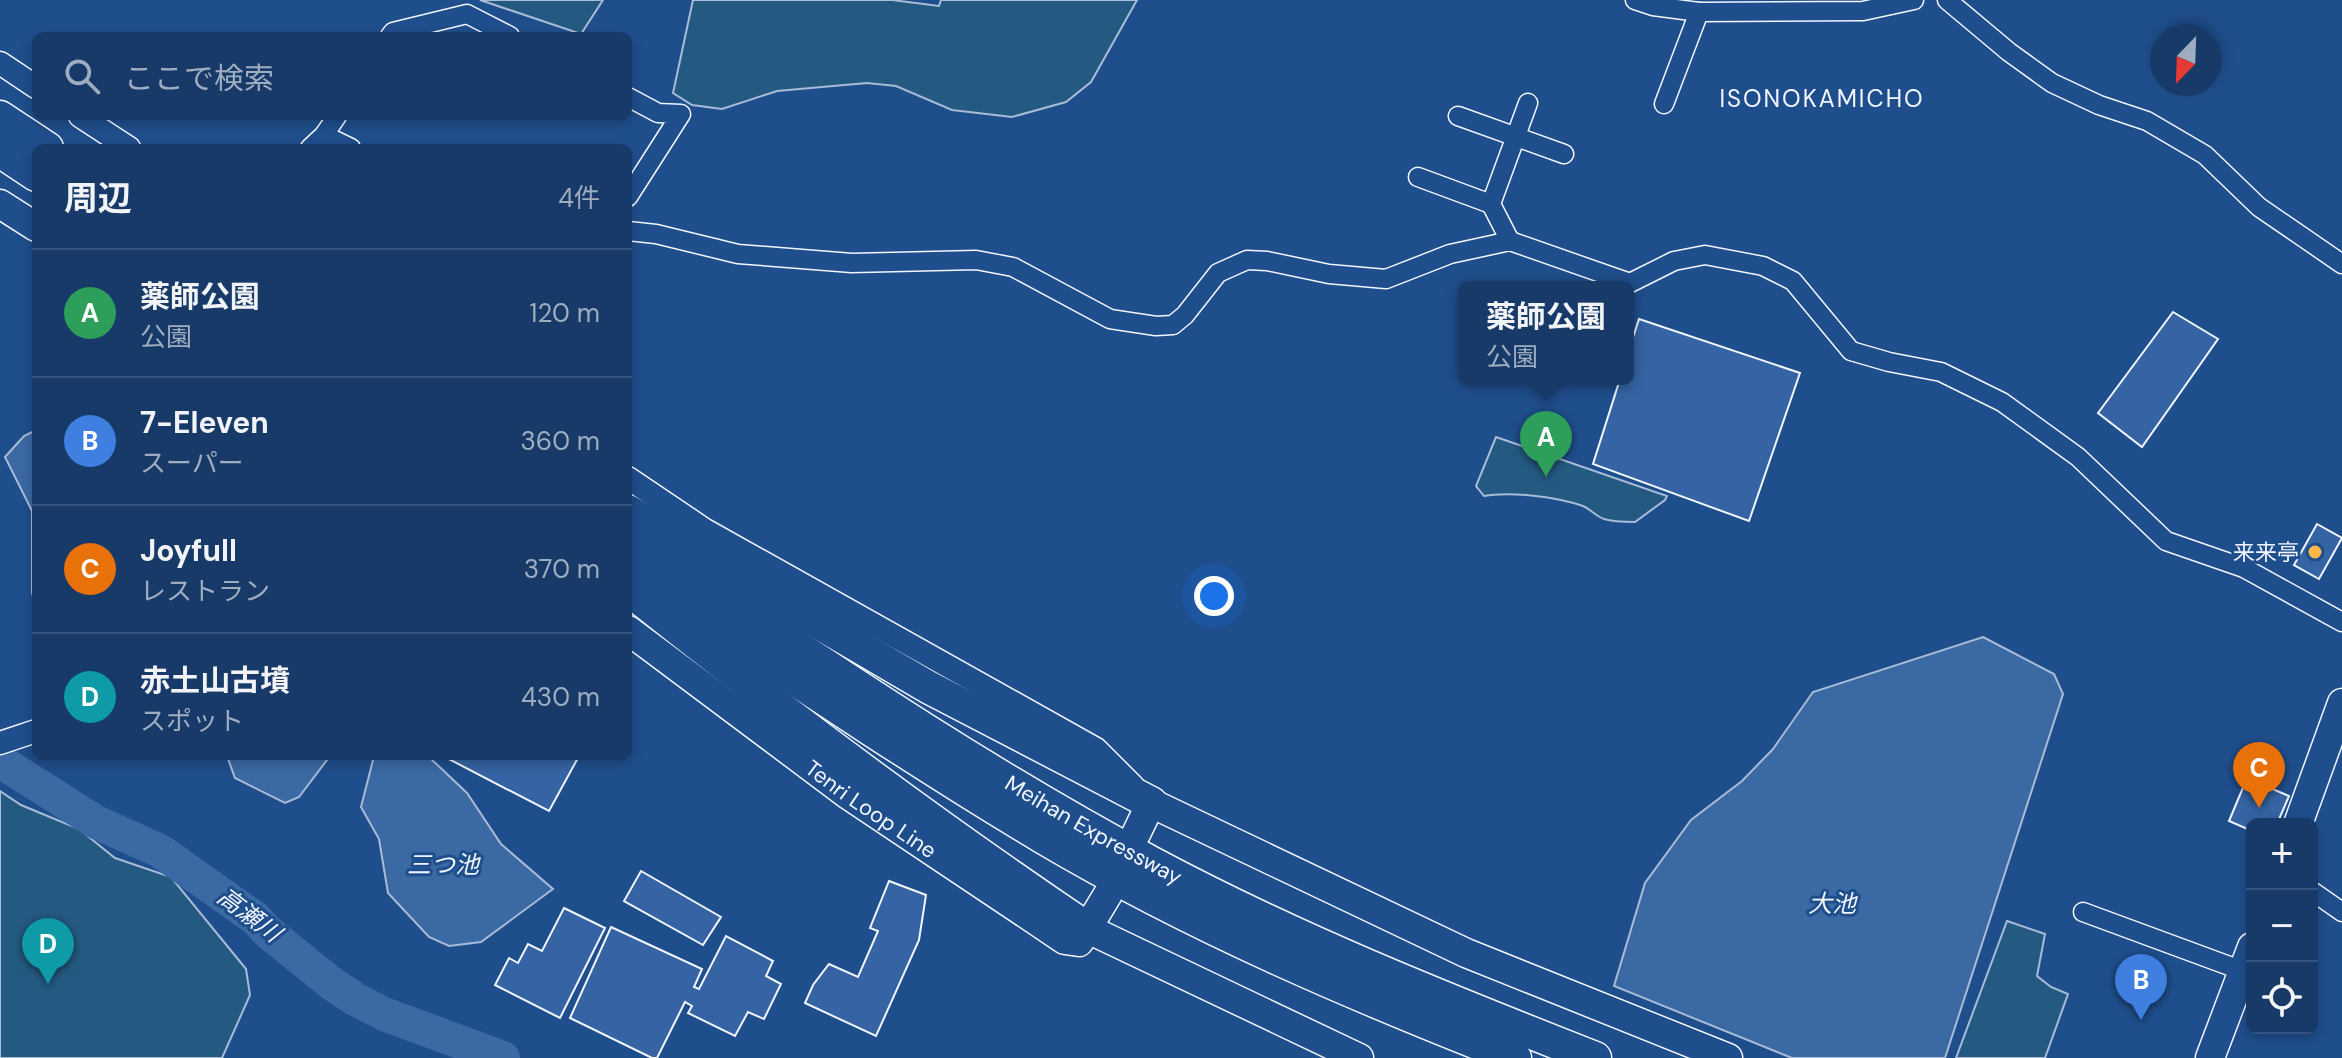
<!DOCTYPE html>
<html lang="ja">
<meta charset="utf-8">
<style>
:root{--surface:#173a69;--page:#20416f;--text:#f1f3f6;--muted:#9eadc0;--line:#36547d;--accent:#d6ab8b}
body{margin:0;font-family:"DM Sans","Noto Sans JP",sans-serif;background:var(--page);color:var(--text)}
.controls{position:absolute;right:24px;bottom:24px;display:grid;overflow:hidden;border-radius:12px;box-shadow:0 4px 12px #0003}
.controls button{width:72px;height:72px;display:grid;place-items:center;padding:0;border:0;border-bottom:2px solid var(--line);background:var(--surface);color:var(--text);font:40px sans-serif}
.compass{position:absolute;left:2150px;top:24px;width:72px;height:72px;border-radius:50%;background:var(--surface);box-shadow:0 4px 12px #0003;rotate:203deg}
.you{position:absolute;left:1214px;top:596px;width:28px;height:28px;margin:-20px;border:6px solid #fff;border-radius:50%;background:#1a73e8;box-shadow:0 0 0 12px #1a73e833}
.badge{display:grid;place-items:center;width:52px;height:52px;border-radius:50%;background:var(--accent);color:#fff;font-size:26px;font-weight:700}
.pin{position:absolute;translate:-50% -66px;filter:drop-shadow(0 2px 4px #0008)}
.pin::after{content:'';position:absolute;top:42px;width:28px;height:24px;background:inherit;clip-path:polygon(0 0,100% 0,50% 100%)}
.popup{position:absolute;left:1458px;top:281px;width:176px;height:104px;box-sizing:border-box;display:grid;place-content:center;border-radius:12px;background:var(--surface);filter:drop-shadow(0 2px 6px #0005);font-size:26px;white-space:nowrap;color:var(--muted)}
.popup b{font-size:30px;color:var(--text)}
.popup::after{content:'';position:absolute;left:50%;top:100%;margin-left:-16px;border:16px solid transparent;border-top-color:var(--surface)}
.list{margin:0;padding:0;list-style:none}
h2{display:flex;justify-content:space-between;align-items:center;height:104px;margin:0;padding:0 32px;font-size:34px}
h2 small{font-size:26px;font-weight:400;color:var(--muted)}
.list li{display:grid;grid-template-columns:52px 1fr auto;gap:24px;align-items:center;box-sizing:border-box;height:128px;padding:0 32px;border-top:2px solid var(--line)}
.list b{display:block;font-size:30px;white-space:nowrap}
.list p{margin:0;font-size:26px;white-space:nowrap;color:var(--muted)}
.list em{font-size:26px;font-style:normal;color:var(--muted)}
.icon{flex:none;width:44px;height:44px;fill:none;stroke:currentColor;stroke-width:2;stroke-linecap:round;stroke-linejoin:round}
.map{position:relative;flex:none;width:2342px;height:1058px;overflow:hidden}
.search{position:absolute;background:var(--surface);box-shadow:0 4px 12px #0003;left:32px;top:32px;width:600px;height:88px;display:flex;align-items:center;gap:20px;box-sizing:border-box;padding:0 28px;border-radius:12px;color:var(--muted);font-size:30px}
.panel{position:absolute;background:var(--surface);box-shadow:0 4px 12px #0003;left:32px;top:144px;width:600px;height:616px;border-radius:12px}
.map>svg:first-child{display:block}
</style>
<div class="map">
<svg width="2342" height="1058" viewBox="0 0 2342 1058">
<rect width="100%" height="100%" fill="#1f4e8c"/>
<g fill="#245a82" stroke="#a8bbd7" stroke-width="2">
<polygon points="480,0 603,0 581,34"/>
<polygon points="693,0 892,0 939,6 941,0 1137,0 1091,82 1066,102 1012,117 952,110 896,86 867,83 777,91 722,109 692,105 673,93"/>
<path d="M 1496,437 L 1667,496 L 1665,500 L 1635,522 C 1625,522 1613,522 1604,519 C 1596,516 1590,509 1583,506 C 1557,497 1510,491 1484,496 L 1476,486 Z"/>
<polygon points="0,791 21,805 79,829 115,858 171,877 246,969 250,995 222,1058 0,1058"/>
<polygon points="2007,921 2045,934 2037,976 2051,987 2068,994 2045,1058 1956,1058"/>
</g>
<g fill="#3b69a3" stroke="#a8bbd7" stroke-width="2">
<polygon points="36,430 36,606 32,593 32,511 5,457 24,436"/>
<polygon points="1983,637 2054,674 2063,694 1945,1058 1792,1058 1614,986 1645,883 1691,820 1742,781 1773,749 1813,692"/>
<polygon points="227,756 330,756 299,797 285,803 235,778"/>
<polygon points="374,756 428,756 467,793 501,844 553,889 481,942 449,946 429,937 388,893 379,839 361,807"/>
</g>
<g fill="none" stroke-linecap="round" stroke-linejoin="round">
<polyline stroke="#3b69a3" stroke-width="34" points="0,761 96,822 160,851 255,918 269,933 331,983 355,999 384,1014 503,1058"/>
</g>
<g fill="#3563a3" stroke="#f2f6ff" stroke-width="2">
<polygon points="2173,312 2218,339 2142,447 2098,413"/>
<polygon points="1639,319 1800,373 1749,521 1593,464 1620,379 1628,379 1628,353"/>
<polygon points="2317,524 2342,538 2319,579 2294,565"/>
<polygon points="443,756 579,756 549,811"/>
<polygon points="2247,778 2289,796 2277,824 2252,824 2252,831 2229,821"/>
<polygon points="641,871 721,917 703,945 624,901"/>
<polygon points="889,881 926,895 919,940 876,1036 805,1003 813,985 829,964 858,977 878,931 870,928"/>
<polygon points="564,908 605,928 560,1018 495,985 509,958 518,963 528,944 542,951"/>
<polygon points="611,927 702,969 694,987 699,989 726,936 773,961 766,976 781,984 764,1019 748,1012 735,1036 688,1013 692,1006 685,1002 657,1058 652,1058 570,1018"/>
</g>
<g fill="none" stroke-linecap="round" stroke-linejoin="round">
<g stroke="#f2f6ff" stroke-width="21">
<g id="minor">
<polyline points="1635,0 1653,6 1699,12 1863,11 1914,0"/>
<polyline points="1947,0 2009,52 2052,83 2099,105 2147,121 2205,155 2259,207 2342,264"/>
<polyline points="390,36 393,32 467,14 510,36"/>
<polyline points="628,97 658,113 681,114 628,197"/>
<polyline points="1664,104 1699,12"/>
<polyline points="1458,116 1564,154"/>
<polyline points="324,135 351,148"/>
<polyline points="310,148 324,135 337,116"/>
<polyline points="1418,177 1491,204"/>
<polyline points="628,231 656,234 738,254 852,263 976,260 1013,267 1110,319 1156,326 1173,325 1185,315 1218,273 1247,260 1267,261 1329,274 1386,279 1450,254 1510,241 1630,283 1674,261 1705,255 1763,266 1793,281 1851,351 1889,362 1941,372 2002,402 2078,457 2166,541 2244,568 2342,622"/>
<polyline points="1510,241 1491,204 1528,103"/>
<polyline points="2312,891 2342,912"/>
<polyline points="2083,912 2243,971"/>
</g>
</g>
<g stroke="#f2f6ff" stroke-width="25">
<g id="tertiary">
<polyline points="0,63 36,87"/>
<polyline points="80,116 129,148"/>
<polyline points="628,478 705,530 1096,749 1133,786"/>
<polyline points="0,743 36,731"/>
</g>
</g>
<g stroke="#f2f6ff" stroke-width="31">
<g id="primary">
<polyline points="0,204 36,227"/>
<path id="s1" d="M 628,630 L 847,794 L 1065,940 L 1079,942 L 1108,894"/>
<polyline points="1136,834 1151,803"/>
</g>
</g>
<g stroke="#f2f6ff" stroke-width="31">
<g id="trunk">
<polyline points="1151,803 1466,953 1728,1058"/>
<polyline points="2298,824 2342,703"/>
<polyline points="1088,929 1359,1058"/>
<polyline points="2210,1058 2252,947"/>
</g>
</g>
<g stroke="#f2f6ff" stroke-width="35">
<g id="motorway">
<polyline points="0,117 47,148"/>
<polyline points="0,151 36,175"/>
<polyline points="628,511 928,687 1151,803"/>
<path id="s2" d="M 628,534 C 800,648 970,766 1152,863 C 1294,939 1445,999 1595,1058"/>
<path d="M 628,568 C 766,660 902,753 1044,838 C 1193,926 1354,995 1515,1058"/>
<path d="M 643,601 C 788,716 935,826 1088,929"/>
</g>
</g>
<use href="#minor" stroke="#1f4e8c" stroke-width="18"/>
<use href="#tertiary" stroke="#1f4e8c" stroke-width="22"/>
<use href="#primary" stroke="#1f4e8c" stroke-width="28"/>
<use href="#trunk" stroke="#1f4e8c" stroke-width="28"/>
<use href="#motorway" stroke="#1f4e8c" stroke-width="32"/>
</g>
<circle fill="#ffb74d" stroke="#1f4e8c" stroke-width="3" cx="2315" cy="552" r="8"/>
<g text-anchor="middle" stroke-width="6" stroke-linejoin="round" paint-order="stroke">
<g font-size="22" fill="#f2f6ff" stroke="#1f4e8c" text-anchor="end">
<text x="2299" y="560">来来亭</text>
</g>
<g font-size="22" fill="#f2f6ff" stroke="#1f4e8c">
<text dy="8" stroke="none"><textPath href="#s1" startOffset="302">Tenri Loop Line</textPath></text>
<text dy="8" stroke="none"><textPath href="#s2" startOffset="552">Meihan Expressway</textPath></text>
</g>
<g font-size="24" letter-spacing="2" fill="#f2f6ff" stroke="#1f4e8c">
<text x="1822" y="107">ISONOKAMICHO</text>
</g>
<g font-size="24" font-style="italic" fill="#f2f6ff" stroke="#1f4e8c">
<text x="443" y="873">三つ池</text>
<text x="1832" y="912">大池</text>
<text transform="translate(249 915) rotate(37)" y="8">高瀬川</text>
</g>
</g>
</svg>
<div class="controls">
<button>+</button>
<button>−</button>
<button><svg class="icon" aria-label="locate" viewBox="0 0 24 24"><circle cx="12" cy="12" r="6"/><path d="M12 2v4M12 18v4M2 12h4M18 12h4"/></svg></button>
</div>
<svg class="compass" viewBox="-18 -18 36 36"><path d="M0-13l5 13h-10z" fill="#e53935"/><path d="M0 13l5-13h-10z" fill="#9eadc0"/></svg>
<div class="you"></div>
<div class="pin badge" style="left:1546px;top:477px;background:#2e9e5b">A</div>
<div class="popup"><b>薬師公園</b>公園</div>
<div class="pin badge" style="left:2141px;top:1020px;background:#3f7fe0">B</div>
<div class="pin badge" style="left:2259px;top:808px;background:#e8710a">C</div>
<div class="pin badge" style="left:48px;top:984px;background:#0f9aa8">D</div>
<div class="search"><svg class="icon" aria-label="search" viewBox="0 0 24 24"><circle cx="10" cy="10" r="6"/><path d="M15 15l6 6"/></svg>ここで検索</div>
<section class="panel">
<h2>周辺<small>4件</small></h2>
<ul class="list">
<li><span class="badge" style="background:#2e9e5b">A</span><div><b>薬師公園</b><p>公園</p></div><em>120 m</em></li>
<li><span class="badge" style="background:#3f7fe0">B</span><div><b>7-Eleven</b><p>スーパー</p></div><em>360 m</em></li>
<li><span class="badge" style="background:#e8710a">C</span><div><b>Joyfull</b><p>レストラン</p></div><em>370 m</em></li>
<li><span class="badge" style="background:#0f9aa8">D</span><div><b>赤土山古墳</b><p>スポット</p></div><em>430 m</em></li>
</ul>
</section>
</div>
